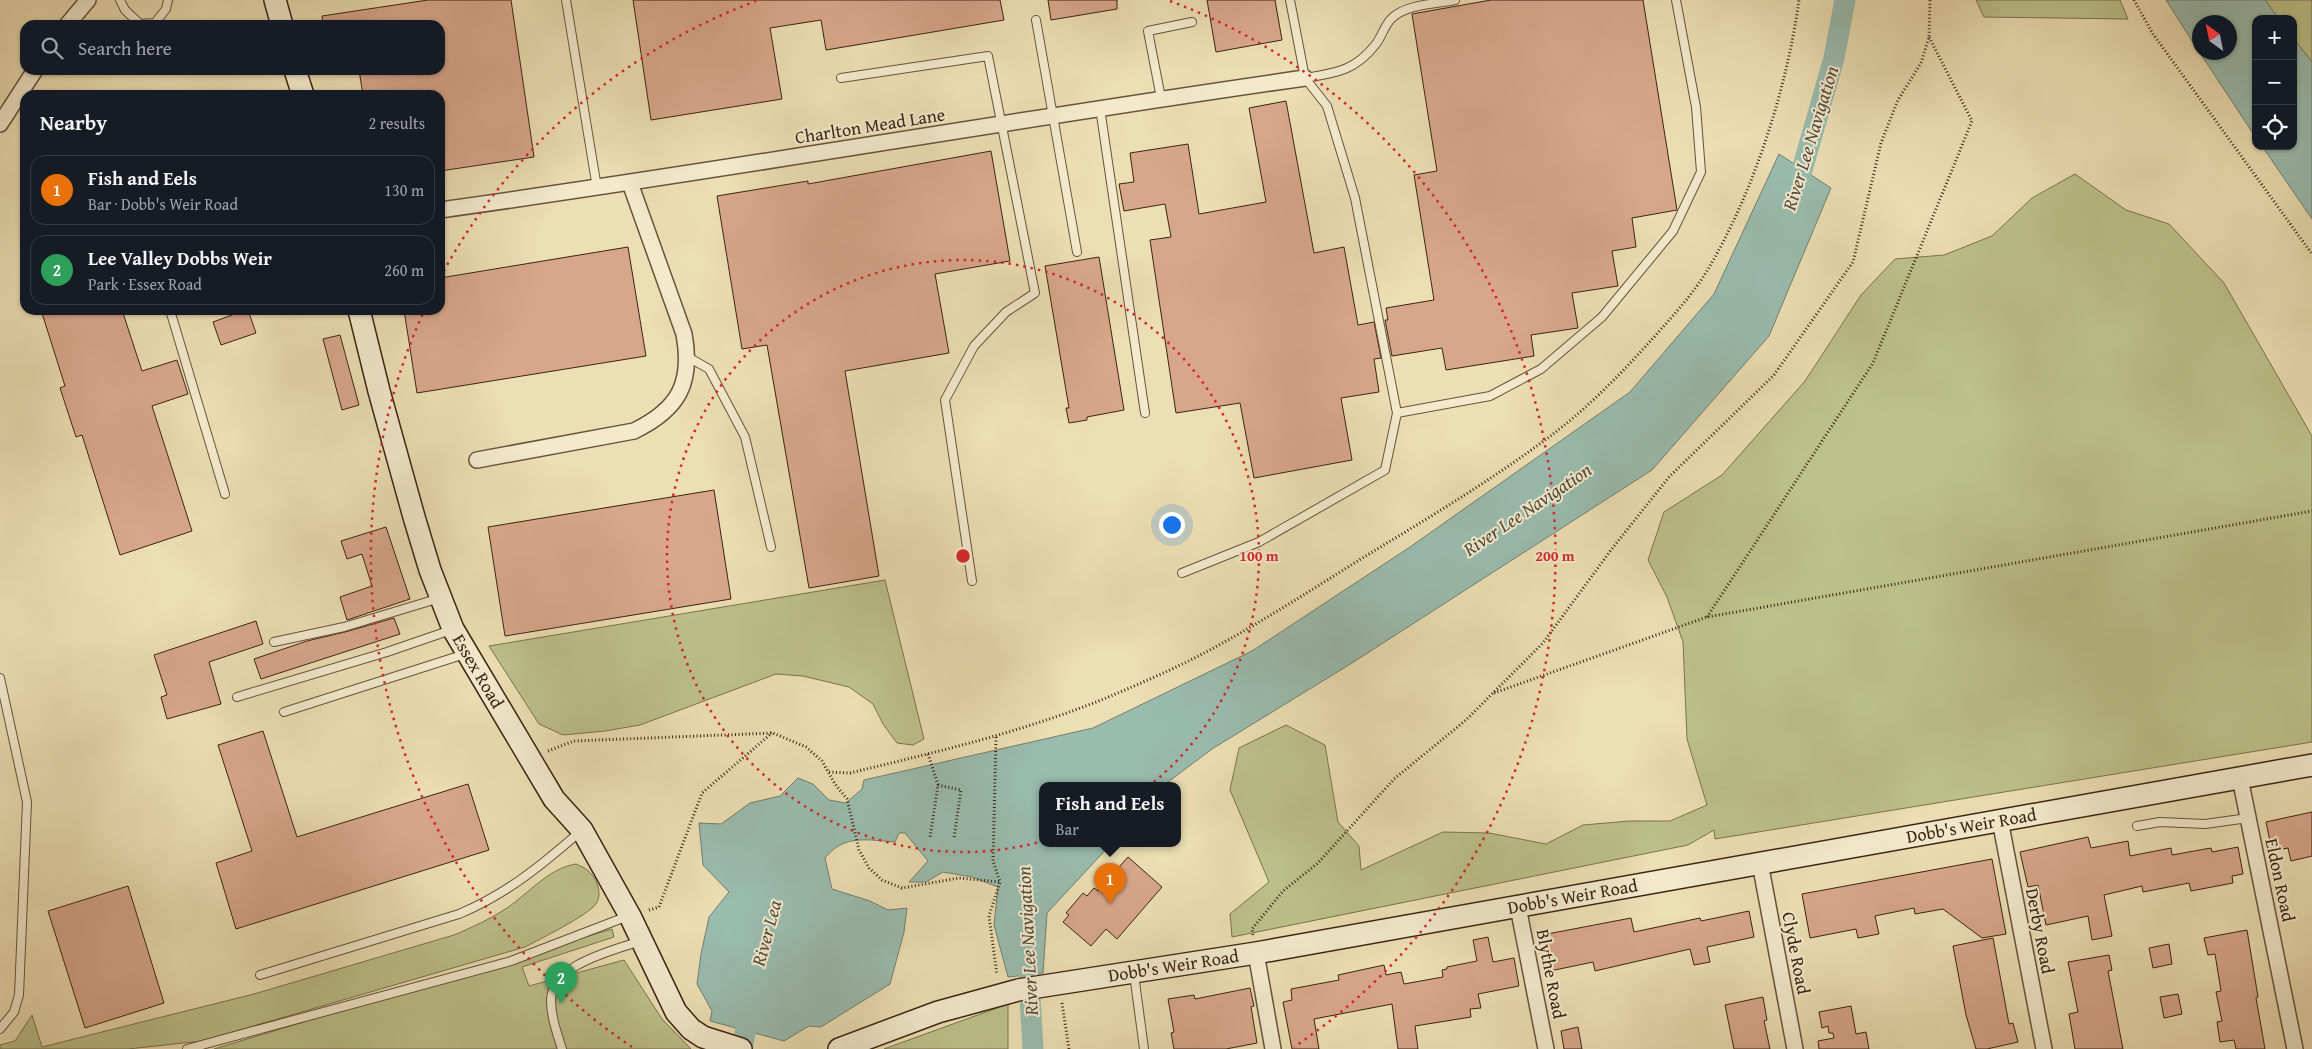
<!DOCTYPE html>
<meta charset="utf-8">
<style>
:root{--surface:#171b24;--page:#20242c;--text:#f1f3f6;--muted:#9ea1a6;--line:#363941;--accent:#d93025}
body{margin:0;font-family:"Gentium Book Plus",serif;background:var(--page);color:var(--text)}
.controls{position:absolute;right:15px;top:15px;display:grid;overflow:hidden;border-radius:10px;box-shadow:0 1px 4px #0004}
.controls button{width:45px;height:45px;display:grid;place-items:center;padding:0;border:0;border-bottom:1px solid var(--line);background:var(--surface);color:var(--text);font:25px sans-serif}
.compass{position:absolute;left:2192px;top:15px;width:45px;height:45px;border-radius:50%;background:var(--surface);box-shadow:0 1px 4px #0004;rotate:327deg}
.you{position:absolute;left:1171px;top:524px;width:18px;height:18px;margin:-12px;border:4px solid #fff;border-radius:50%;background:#1a73e8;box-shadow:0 0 0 8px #1a73e833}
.badge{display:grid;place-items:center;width:32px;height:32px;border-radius:50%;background:var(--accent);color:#fff;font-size:16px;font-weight:700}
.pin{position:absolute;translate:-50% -41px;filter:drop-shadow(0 1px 2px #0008)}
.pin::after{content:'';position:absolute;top:26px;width:18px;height:15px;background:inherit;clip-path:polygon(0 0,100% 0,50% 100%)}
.popup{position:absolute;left:1039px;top:782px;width:142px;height:65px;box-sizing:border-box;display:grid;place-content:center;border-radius:10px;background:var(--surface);filter:drop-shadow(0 1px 4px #0005);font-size:16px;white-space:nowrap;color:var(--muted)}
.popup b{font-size:19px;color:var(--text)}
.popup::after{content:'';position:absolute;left:50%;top:100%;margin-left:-10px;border:10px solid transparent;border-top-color:var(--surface)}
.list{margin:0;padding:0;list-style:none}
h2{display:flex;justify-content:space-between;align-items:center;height:65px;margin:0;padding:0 20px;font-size:21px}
h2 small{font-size:16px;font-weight:400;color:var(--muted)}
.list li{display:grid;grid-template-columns:32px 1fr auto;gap:15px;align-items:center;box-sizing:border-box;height:70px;margin:0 10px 10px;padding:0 10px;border:1px solid var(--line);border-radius:15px}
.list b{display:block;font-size:19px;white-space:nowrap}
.list p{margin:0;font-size:16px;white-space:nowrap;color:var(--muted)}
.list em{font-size:16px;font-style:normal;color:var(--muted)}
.icon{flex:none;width:28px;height:28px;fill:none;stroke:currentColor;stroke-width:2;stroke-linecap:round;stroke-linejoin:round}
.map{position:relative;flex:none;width:2312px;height:1049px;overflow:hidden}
.search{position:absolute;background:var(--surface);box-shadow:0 1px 4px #0004;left:20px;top:20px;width:425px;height:55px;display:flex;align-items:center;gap:12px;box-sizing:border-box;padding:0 18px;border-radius:15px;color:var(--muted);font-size:19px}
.panel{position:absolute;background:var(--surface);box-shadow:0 1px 4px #0004;left:20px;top:90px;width:425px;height:225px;border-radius:15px}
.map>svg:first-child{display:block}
</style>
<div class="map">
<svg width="2312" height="1049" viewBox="0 0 2312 1049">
<rect width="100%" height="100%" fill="#ecdfb3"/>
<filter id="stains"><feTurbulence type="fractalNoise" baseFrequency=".004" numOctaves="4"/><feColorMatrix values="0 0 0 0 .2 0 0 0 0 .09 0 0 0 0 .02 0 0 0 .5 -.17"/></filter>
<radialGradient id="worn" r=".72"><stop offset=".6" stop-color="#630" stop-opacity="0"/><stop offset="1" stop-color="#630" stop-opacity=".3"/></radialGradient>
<g fill="#bcc18a" stroke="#7c724f">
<polygon points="1976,0 2120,0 2128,19 1984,17"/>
<polygon points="2265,0 2312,0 2312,62 2293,38 2293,19 2279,19"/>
<polygon points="2075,174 2126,210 2169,224 2224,283 2312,436 2312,742 1715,839 1714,830 1688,845 1232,937 1230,914 1269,882 1230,790 1239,748 1286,725 1325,745 1338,822 1359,846 1361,870 1443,832 1489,833 1546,844 1583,825 1629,821 1670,821 1707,805 1687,739 1683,642 1667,597 1648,560 1664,512 1722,475 1805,381 1861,295 1895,259 1944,255 1992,236 2032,198"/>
<polygon points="885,580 924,739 913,745 897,743 883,724 873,704 849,687 803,676 776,674 640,725 605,731 563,735 539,724 489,646"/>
<path d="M 576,864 C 586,868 591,872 596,881 C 599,888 601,897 596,904 C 587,916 540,939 525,947 L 202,1041 L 128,1049 L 0,1049 L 0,1045 L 15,1041 L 32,1015 L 42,1047 L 254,994 L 454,935 C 473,927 490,919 507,908 C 529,893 549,868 576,864 Z"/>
<polygon points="612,929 614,937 522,967 529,986 624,960 662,1019 691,1049 214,1049"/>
<polygon points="1008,1004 1008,1049 884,1049"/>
</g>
<g fill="#99bcaf" stroke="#737f71">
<polygon points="2166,0 2265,0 2279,19 2256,19 2256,138 2200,53 2230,52 2230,22 2200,22 2199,52"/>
<polygon points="2293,38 2312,62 2312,219 2262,146 2293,146"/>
<path d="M 1779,154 L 1831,188 L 1769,336 L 1652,470 L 1352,663 L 1212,749 L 1164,785 L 1042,785 L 1042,843 L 1112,843 L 1047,913 L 1043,973 L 1008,977 L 994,925 L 998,887 L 972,877 L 943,872 L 926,882 L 909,882 L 928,861 L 905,833 L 899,833 L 895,842 C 868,840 844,834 825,858 L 832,889 L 870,901 L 888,910 L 907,908 L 904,932 L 890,984 L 821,1027 L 809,1026 L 784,1041 L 710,1021 L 712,1011 L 697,984 L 701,954 L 709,917 L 729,892 L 703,865 L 699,823 L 721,824 L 750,803 L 780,796 L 798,778 L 813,784 L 829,800 L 846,803 L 862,789 L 864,780 L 1093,728 L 1252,651 L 1410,547 L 1630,392 L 1714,294 Z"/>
</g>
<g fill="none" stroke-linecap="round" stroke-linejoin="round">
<g stroke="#99bcaf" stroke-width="21">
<polyline points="1794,198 1834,58 1845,0"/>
<polyline points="1027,946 1033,1049"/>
<polyline points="742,1049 751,1003"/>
</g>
</g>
<g fill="#d8a78b" stroke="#3b2414">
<polygon points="428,0 511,0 534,157 440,171 440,95 363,95 359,70 440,70 440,25 323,25 322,16"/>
<polygon points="633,0 1000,0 1004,20 826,50 821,20 770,28 782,99 651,120"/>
<polygon points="1048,0 1117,0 1117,9 1051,20"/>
<polygon points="1207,0 1275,0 1282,40 1216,52"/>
<polygon points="1491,0 1643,0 1677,210 1632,218 1636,247 1612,251 1618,286 1572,293 1578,328 1531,335 1534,356 1446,370 1442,348 1392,356 1385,320 1388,320 1386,308 1434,300 1414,175 1437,171 1412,14"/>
<polygon points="1286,101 1314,253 1344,247 1358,325 1374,322 1381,358 1374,359 1379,392 1341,398 1352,460 1254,478 1240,403 1176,413 1150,240 1171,237 1165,204 1124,211 1119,184 1134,182 1130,153 1188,144 1199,214 1266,202 1249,108"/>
<polygon points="991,151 1010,261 935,274 949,353 845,371 879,576 809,588 767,345 742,349 717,196 808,181 808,184"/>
<polygon points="628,247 646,356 417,393 404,310 440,310 440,278"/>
<polygon points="1099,257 1124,410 1087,417 1087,420 1069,423 1066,408 1069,408 1045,266"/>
<polygon points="41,310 122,310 142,371 177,360 188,394 152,406 192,531 120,555 82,435 76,437 60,388 65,386"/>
<polygon points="230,310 248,310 256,333 221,345 213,322 232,315"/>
<polygon points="340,335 359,405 342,410 323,339"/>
<polygon points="714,490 731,599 505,636 488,527"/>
<polygon points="386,527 410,599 347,620 340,597 372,586 362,554 347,559 341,541"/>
<polygon points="394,618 400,634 261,679 254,659 307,641 345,632"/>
<polygon points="256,621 263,644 209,662 221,704 167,719 161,697 167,695 154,655"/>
<polygon points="263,731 297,837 468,784 489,850 236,929 216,863 252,851 218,745"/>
<polygon points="2312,812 2312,856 2291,861 2288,848 2272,851 2266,822"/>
<polygon points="2088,837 2091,848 2128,841 2130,856 2171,848 2172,855 2211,848 2212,852 2238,847 2243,874 2232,876 2233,883 2191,891 2189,883 2143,892 2142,886 2104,895 2112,936 2092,940 2088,916 2046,925 2038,885 2028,887 2020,852"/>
<polygon points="1128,857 1162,887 1117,939 1106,929 1091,946 1063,922 1069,915 1066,913 1083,893 1087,896 1094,888 1098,891"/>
<polygon points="1992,859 2006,934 1982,938 1943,909 1915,914 1914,908 1875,916 1879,934 1858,938 1856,929 1810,938 1802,894"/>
<polygon points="128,886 164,1003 85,1028 48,911"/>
<polygon points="1749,911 1754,937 1707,947 1710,962 1694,965 1690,949 1595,971 1593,962 1550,971 1542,935 1631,918 1634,932 1700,918 1701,921"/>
<polygon points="2247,930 2258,997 2256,998 2265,1049 2236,1049 2234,1040 2220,1042 2217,1022 2222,1021 2216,992 2221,991 2215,954 2208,955 2204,938"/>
<polygon points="1488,937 1493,962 1514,958 1519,986 1478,994 1481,1008 1470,1009 1471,1017 1415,1026 1418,1049 1398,1049 1392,1004 1314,1019 1319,1049 1292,1049 1283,1002 1292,1000 1291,989 1339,980 1338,975 1384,965 1386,975 1401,972 1404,984 1443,977 1442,970 1447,969 1447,967 1477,961 1473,940"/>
<polygon points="1993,938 2009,1024 2013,1023 2018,1042 1987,1049 1976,1049 1966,1015 1953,946"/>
<polygon points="2169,944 2172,964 2153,968 2149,948"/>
<polygon points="2109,955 2112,970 2108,971 2123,1049 2075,1049 2069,1014 2078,1012 2068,962"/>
<polygon points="1250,988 1254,1006 1251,1007 1257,1043 1226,1049 1174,1049 1171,1033 1174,1032 1168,999 1194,995 1195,999"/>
<polygon points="2178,994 2182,1014 2164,1018 2160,997"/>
<polygon points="1763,997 1767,1020 1764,1021 1770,1049 1734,1049 1725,1005"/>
<polygon points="1851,1006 1856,1034 1866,1032 1869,1049 1819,1049 1818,1041 1834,1038 1833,1033 1829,1033 1828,1026 1822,1028 1819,1012"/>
<polygon points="1578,1027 1582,1049 1564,1049 1561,1031"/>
</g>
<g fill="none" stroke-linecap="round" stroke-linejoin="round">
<g stroke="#67533c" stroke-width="10">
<g id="lane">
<polyline points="120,0 125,10 140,24 155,23 166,9 168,0"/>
<polyline points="566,0 597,188"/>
<polyline points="1036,20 1077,252"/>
<polyline points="841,78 988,56 1035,293 1006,312 974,346 945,400 972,581"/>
<path d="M 1305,78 C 1336,73 1355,71 1376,44 C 1382,36 1385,24 1392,18 C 1407,4 1436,4 1455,0"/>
<polyline points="1161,98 1148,31 1192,22"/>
<polyline points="1100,108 1145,413"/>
<polyline points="170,310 225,494"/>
<polyline points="688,357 709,369 745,437 771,547"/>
<polyline points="1397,413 1490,396 1541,369 1602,317 1673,231 1701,172 1696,107 1676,0"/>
<polyline points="1182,573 1259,542 1385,470 1397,413 1355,198 1327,106 1305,78 1290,0"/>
<polyline points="274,642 344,627 440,598"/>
<polyline points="0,678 27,802 19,995 14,1012 0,1029"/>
<polyline points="237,697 387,652 451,630"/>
<polyline points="284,712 465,654"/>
<polyline points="2137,826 2160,822 2205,824 2248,818"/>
<polyline points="1134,974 1144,1049"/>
<path d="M 260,975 L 459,914 C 507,894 543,864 582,830"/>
<polyline points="187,1049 511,961 628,916"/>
<path d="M 562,1049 C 557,1033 551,1017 551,1000 C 552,964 613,951 640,941"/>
</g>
</g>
<g stroke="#67533c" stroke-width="18">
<g id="street">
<polyline points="67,25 88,0"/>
<polyline points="0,124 35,70"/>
<path d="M 440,210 C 729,170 1016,119 1305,78"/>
<path d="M 477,460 L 634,431 C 679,409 693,383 684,334 L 630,183"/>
<polyline points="2240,778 2295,1049"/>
<polyline points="2000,820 2044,1049"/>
<polyline points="1760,863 1795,1049"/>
<polyline points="1518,907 1546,1049"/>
<polyline points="1256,953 1273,1049"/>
</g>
</g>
<g stroke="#3b2414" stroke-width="24">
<g id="secondary">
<polyline points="275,0 282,25"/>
<polyline points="295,70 303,95"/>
<path id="s1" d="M 359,310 L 379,391 L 414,517 L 430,570 L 453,629 L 554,799 L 582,830 L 630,916 L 676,1012 L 691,1029 L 703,1037 L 741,1049"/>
<path id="s2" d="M 839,1049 L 938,1012 L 1018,990 L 1256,953 L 2312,765"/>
</g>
</g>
<g stroke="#3b2414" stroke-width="3" stroke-dasharray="1 2.5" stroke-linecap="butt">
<polyline points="2134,0 2153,34 2312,254"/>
<polyline points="1707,617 1873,363 1972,121 1929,37"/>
<polyline points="1494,693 1707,617 2312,511"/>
<polyline points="996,737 993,861 1000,882 989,916 997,975"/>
<polyline points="548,751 574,741 773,733 806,747 822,761 835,784 847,799 859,850 869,868 882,880 902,888 959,878 1000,882"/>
<polyline points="928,754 938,785 930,837"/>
<path d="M 829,772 L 850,773 C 936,752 1023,732 1106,698 C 1144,682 1183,665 1219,645 C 1268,618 1316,587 1364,557 C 1425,520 1487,483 1545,440 C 1585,411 1621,374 1654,337 C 1673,316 1692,295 1707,271 C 1753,194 1787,89 1799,0"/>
<polyline points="938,785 961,790 954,838"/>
<polyline points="649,910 659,907 702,793 772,733"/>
<polyline points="1253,935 1252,929 1283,891 1318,863 1394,779 1466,720 1543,643 1611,550 1669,477 1774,375 1853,262 1881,143 1898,100 1921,63 1929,37 1930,0"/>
<polyline points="1062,1003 1069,1049"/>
</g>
<use href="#lane" stroke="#f3eace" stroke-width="8"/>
<use href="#street" stroke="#f3eace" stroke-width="15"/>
<use href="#secondary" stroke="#f3eace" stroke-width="21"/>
</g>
<g fill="none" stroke="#d62828" stroke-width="2.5" stroke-dasharray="2.5 5">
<circle cx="963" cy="556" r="296"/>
<path d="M632 1047A592 592 0 0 1 424 311M440 278A592 592 0 0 1 756 1M1170 1A592 592 0 0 1 1294 1047"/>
</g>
<g text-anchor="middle" stroke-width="4" stroke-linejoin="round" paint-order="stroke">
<g font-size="18" fill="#3b2414" stroke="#f3eace">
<text transform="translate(870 126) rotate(-9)" y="6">Charlton Mead Lane</text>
<text dy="6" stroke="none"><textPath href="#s1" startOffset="382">Essex Road</textPath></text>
<text dy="6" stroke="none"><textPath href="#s2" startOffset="1156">Dobb's Weir Road</textPath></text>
<text transform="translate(2280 880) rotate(78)" y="6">Eldon Road</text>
<text dy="6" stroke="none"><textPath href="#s2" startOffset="751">Dobb's Weir Road</textPath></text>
<text transform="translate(2040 931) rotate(79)" y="6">Derby Road</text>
<text transform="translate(1796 953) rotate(79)" y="6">Clyde Road</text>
<text dy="6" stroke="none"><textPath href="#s2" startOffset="346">Dobb's Weir Road</textPath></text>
<text transform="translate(1551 974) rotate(79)" y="6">Blythe Road</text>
</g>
<g font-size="19" font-style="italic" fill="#524a3b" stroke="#f3eace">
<text transform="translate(1810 138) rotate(-73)" y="7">River Lee Navigation</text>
<text transform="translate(1527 509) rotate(-34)" y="7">River Lee Navigation</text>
<text transform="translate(766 933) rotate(-75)" y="7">River Lea</text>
<text transform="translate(1027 941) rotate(-93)" y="7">River Lee Navigation</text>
</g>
</g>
<circle cx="963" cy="556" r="8" fill="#d62828" stroke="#f3eace" stroke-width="2.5"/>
<g font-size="15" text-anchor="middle" font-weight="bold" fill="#d62828" stroke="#f3eace" stroke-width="4" stroke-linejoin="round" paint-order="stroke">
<text x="1259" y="561">100 m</text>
<text x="1555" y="561">200 m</text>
</g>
<rect width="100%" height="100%" filter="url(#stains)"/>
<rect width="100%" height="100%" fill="url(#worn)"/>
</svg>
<div class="controls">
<button>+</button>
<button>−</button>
<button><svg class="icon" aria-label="locate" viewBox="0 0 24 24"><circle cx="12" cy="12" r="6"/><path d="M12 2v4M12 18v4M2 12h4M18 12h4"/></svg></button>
</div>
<svg class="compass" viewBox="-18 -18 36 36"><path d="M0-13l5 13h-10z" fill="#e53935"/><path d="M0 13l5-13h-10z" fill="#9ea1a6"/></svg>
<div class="you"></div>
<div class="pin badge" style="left:1110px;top:904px;background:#e8710a">1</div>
<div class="popup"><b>Fish and Eels</b>Bar</div>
<div class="pin badge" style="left:561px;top:1003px;background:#2e9e5b">2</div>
<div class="search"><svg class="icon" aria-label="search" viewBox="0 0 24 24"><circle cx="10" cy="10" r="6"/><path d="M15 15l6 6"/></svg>Search here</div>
<section class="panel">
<h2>Nearby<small>2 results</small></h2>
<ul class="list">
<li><span class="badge" style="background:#e8710a">1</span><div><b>Fish and Eels</b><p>Bar · Dobb's Weir Road</p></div><em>130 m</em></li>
<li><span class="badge" style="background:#2e9e5b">2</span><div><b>Lee Valley Dobbs Weir</b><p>Park · Essex Road</p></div><em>260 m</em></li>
</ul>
</section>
</div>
